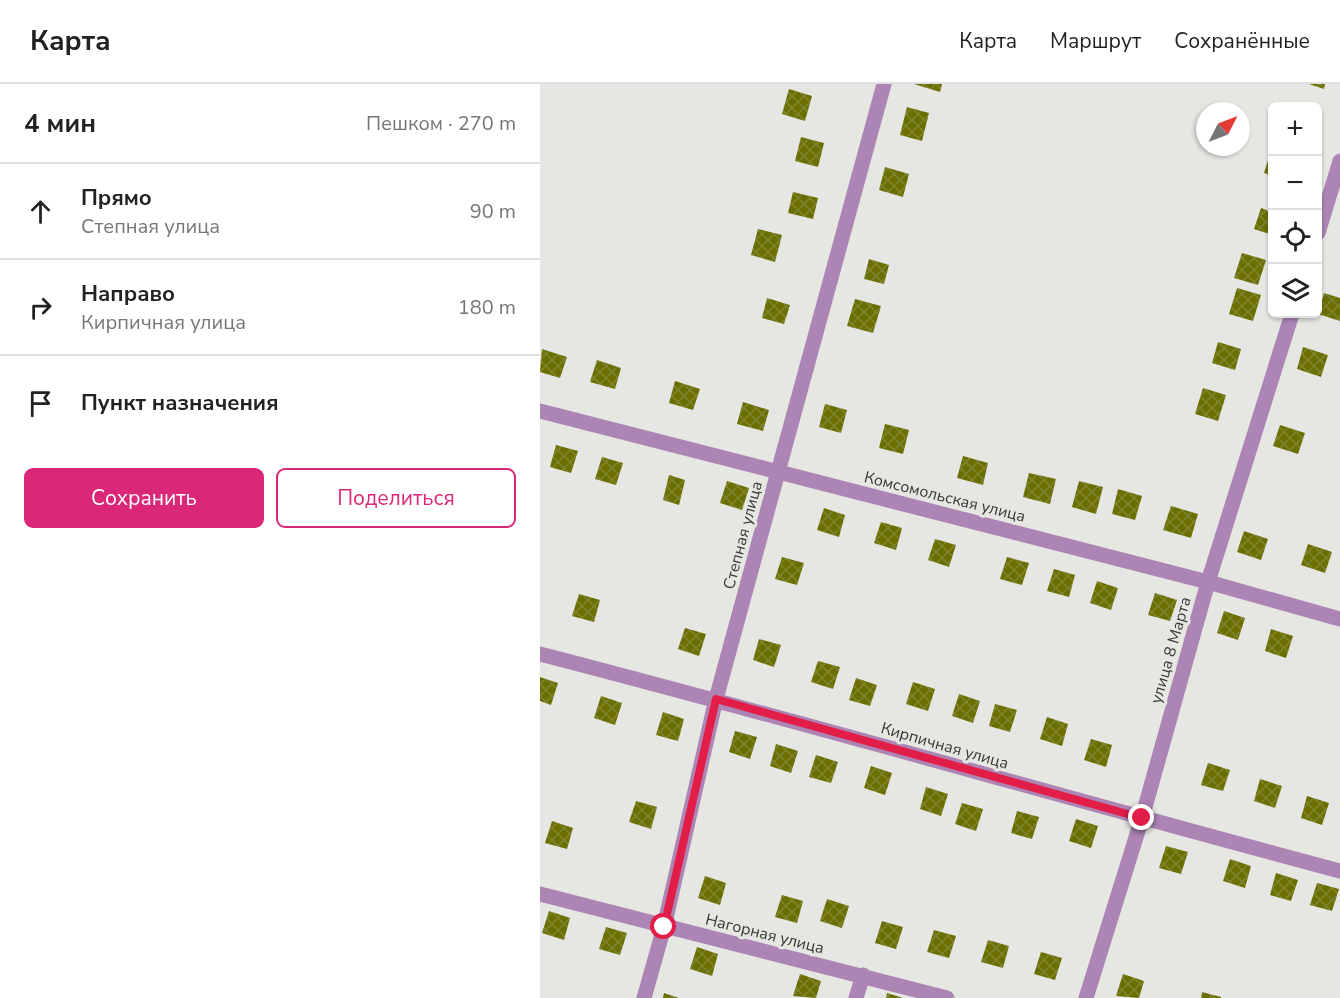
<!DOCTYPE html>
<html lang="ru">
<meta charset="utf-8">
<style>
:root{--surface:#fff;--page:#f6f6f6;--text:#222;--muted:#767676;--line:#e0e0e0;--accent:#db2777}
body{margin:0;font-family:"Nunito Sans",sans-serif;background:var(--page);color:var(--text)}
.controls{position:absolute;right:18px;top:18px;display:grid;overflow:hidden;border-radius:9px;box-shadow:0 2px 4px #0004}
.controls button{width:54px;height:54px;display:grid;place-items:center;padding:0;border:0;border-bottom:2px solid var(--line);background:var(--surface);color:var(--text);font:30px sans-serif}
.compass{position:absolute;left:656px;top:18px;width:54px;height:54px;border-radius:50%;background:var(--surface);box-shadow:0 2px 4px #0004;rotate:48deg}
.stop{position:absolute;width:18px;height:18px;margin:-14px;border:4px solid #e11d48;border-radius:50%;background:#fff}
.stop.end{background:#e11d48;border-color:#fff;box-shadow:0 2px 6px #0008}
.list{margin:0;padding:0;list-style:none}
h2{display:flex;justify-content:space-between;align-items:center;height:78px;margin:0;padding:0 24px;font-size:26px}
h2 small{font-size:20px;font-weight:400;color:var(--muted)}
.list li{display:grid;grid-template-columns:39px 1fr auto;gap:18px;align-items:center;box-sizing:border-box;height:96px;padding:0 24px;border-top:2px solid var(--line)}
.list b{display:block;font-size:22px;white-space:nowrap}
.list p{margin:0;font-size:20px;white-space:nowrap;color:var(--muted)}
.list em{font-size:20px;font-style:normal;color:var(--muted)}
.actions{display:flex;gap:12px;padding:18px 24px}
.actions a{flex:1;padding:14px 0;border:2px solid var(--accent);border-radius:9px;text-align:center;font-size:21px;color:var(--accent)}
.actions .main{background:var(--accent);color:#fff}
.icon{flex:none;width:33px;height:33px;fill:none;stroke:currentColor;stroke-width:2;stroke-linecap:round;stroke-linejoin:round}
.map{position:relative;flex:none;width:800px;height:914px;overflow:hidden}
header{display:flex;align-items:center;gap:36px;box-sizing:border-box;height:84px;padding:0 30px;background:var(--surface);border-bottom:2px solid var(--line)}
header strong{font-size:28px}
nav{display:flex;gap:33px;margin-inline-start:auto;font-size:21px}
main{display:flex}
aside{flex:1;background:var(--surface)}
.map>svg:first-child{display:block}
</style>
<header>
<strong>Карта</strong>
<nav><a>Карта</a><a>Маршрут</a><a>Сохранённые</a></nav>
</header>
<main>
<aside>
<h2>4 мин<small>Пешком · 270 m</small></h2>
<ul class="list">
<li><svg class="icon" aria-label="ahead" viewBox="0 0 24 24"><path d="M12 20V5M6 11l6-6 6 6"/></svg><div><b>Прямо</b><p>Степная улица</p></div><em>90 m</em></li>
<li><svg class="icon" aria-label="right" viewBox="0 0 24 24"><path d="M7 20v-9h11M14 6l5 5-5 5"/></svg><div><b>Направо</b><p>Кирпичная улица</p></div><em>180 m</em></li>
<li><svg class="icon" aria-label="arrive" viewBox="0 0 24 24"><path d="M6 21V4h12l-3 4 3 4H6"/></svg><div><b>Пункт назначения</b></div></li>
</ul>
<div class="actions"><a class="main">Сохранить</a><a>Поделиться</a></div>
</aside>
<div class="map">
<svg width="800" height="914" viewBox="0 0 800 914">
<defs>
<pattern id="building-cross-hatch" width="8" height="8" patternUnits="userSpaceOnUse" patternTransform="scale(1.5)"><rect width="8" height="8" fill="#6a6f00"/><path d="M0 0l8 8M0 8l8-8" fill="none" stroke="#808431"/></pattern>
</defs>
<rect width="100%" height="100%" fill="#e6e6e3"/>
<g fill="url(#building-cross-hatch)">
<polygon points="374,0 402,0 400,8"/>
<polygon points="769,0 785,0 784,5"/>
<polygon points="249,5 272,12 265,37 242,30"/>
<polygon points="367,23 389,29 382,57 360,51"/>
<polygon points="261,53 284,59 278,83 255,77"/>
<polygon points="732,64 732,92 724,89"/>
<polygon points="345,83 369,90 363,113 339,106"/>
<polygon points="253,108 278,114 273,135 248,129"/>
<polygon points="721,124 732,128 732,151 714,145"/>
<polygon points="218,145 242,151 235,178 211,171"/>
<polygon points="702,169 726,176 718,201 694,194"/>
<polygon points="329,175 349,181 344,200 324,195"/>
<polygon points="697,204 721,211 713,237 689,230"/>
<polygon points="784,209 800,214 800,237 778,230"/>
<polygon points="227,214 250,221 244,240 222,234"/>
<polygon points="315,215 341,222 333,249 307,242"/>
<polygon points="678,258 701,265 695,286 672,279"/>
<polygon points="763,263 788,271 781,293 757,285"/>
<polygon points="2,265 27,273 20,294 0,288"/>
<polygon points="57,276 81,284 75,305 50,298"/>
<polygon points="135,297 160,305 153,326 129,319"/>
<polygon points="663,304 686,311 678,337 655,330"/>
<polygon points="203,318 229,326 223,347 197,340"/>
<polygon points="285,320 307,326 301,349 279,343"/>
<polygon points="345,340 369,346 363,370 339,364"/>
<polygon points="740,341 765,349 758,370 733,362"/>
<polygon points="16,361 38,367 31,389 10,383"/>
<polygon points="423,372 448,379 443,401 417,394"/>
<polygon points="62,373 83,379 76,401 55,395"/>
<polygon points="489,389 516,395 510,420 483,413"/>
<polygon points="129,391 145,396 139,421 123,416"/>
<polygon points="187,397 209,404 202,426 180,419"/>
<polygon points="539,397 563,403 556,430 532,423"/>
<polygon points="578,405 602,412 595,436 572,430"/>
<polygon points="631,422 658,430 651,454 623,446"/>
<polygon points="284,424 305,431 299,453 277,446"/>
<polygon points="341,438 362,444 356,466 334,459"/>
<polygon points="704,447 728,455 721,476 697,468"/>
<polygon points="395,455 416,461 409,483 388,476"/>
<polygon points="768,460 792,468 785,489 761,481"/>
<polygon points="242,473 264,479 257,501 235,495"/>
<polygon points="467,473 489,479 482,501 460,495"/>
<polygon points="514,485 535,491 529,513 507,507"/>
<polygon points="557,497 578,504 571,526 550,519"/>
<polygon points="615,509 637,516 630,537 608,531"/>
<polygon points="39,510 60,516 54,538 32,532"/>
<polygon points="684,527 705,534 698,556 677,549"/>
<polygon points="145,544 166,550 159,572 138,565"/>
<polygon points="731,545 753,552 746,574 725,567"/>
<polygon points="219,555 241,561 234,583 213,576"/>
<polygon points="278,577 300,583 293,605 271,598"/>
<polygon points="0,593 18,599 11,621 0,617"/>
<polygon points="316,594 337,601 330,622 309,616"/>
<polygon points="373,598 395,605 388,627 366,620"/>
<polygon points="419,610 440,617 433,639 412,632"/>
<polygon points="61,612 82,619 75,641 54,634"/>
<polygon points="455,620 477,626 470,648 449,642"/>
<polygon points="123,628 144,635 138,657 116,651"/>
<polygon points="507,633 528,640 522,662 500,655"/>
<polygon points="195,647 217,653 210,675 189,668"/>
<polygon points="551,655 572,661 566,683 544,676"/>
<polygon points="236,660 258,667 251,689 230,682"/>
<polygon points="276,671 298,678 291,699 269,693"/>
<polygon points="668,679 690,686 683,707 661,701"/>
<polygon points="331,682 352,689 345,711 324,704"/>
<polygon points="720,695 742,702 735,724 714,717"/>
<polygon points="386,703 408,710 401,732 380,725"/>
<polygon points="767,712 789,719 782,741 761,734"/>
<polygon points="96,717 117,723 111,745 89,738"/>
<polygon points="422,719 443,725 436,747 415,740"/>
<polygon points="477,727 499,733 492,755 471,749"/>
<polygon points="536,735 558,742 551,764 529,757"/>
<polygon points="12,737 33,744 27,765 5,759"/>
<polygon points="626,762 648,768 641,790 619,784"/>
<polygon points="690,775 711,782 705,804 683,797"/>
<polygon points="736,789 758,796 751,817 730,811"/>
<polygon points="165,792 186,799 180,821 158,814"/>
<polygon points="777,799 799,805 792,827 770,821"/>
<polygon points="242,811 263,817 257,839 235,833"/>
<polygon points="287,815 309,822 302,844 280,837"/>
<polygon points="9,827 30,834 24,856 2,849"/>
<polygon points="342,837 363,843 356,865 335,859"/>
<polygon points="66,843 87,849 80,871 59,865"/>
<polygon points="394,846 416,852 409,874 387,868"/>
<polygon points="448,856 469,862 463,884 441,878"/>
<polygon points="157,863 178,870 172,892 150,885"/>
<polygon points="501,868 522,874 515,896 494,890"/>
<polygon points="260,890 281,897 276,914 253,912"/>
<polygon points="583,890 604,897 599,914 576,912"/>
<polygon points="662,908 681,913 681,914 661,914"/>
<polygon points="124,909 139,914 123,914"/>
<polygon points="347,909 363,914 346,914"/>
</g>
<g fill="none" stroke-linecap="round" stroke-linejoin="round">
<g stroke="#ac85b4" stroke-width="15">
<polyline points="778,149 800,77"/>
<polyline points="0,327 668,498 800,535"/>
<path d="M 0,570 C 267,639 533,716 800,787"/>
<polyline points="0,810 407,914"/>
<polyline points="104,914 124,843 176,615 344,0"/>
<polyline points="316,914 323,891"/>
<polyline points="546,914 602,734 668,498 752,230"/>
</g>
</g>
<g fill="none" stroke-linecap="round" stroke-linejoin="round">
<polyline stroke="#e11d48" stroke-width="8" points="124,843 176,615 602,734"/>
</g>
<g text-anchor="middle" stroke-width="6" stroke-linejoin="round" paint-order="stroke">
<g font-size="16" fill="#383836" stroke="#e6e6e3">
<text transform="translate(405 412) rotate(14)" y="6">Комсомольская улица</text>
<text transform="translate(202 451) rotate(-75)" y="6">Степная улица</text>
<text transform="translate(630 566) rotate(-74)" y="6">улица 8 Марта</text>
<text transform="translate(405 661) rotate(16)" y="6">Кирпичная улица</text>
<text transform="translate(225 849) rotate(14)" y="6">Нагорная улица</text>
</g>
</g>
</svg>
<div class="controls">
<button>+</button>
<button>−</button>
<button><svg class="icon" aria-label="locate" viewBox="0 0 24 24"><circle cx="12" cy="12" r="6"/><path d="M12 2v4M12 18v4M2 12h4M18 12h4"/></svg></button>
<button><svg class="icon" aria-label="layers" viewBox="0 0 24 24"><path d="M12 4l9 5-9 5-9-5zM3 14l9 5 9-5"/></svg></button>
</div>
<svg class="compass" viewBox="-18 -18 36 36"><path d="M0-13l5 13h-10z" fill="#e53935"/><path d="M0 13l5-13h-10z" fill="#767676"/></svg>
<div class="stop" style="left:124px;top:843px"></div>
<div class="stop end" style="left:602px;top:734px"></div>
</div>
</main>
